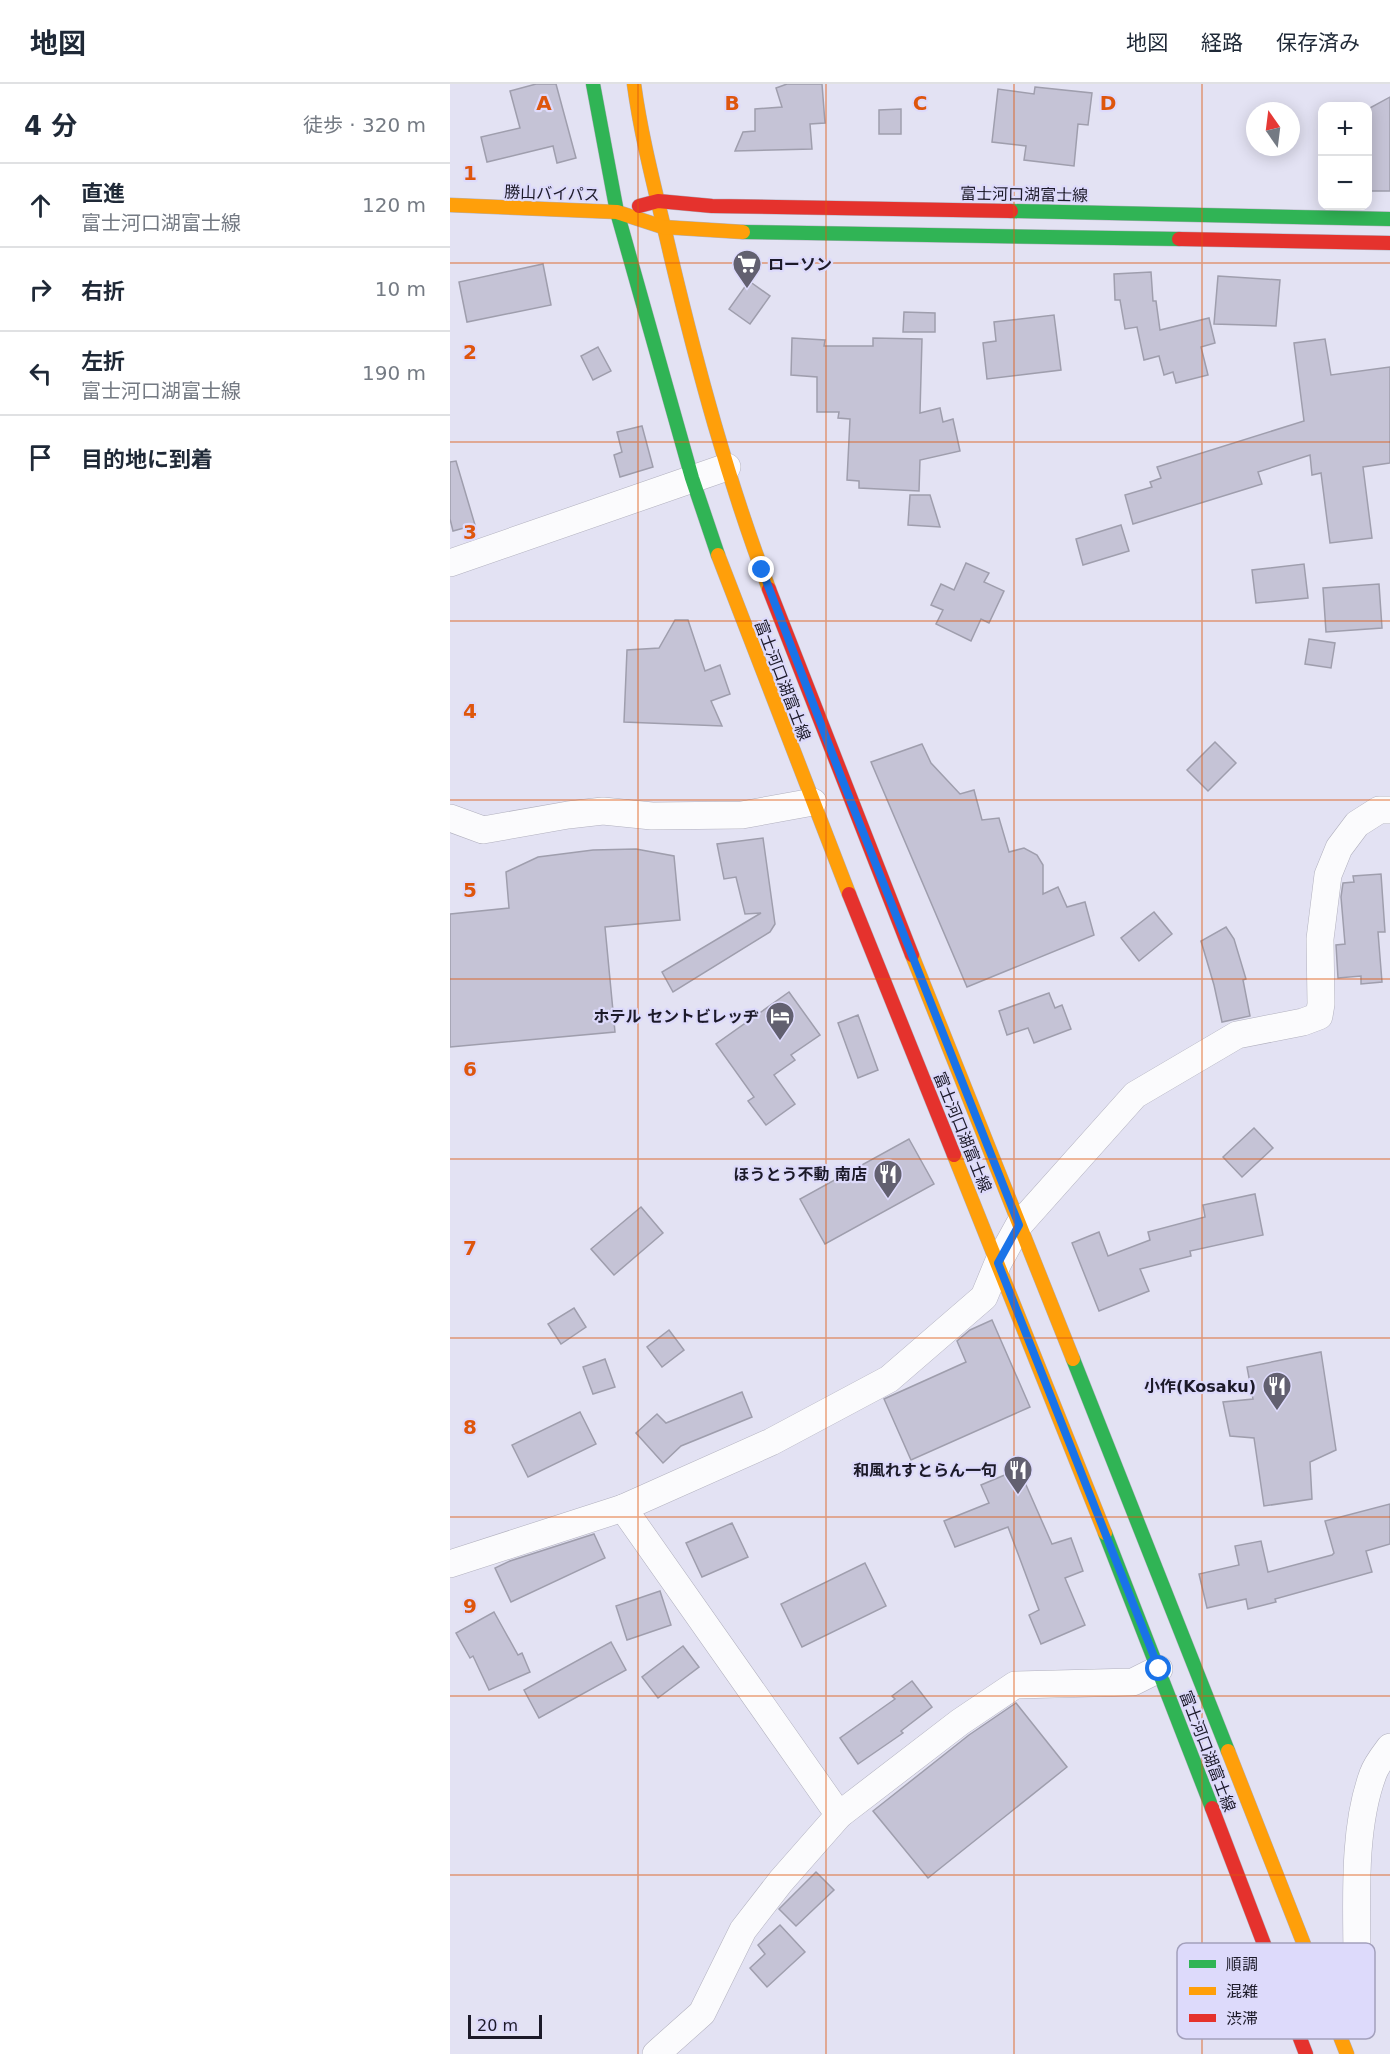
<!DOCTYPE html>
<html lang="ja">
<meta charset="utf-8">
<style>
:root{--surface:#fff;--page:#f2f2f3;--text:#1f2937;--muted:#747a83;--line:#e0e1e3}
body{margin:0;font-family:"DejaVu Sans","Noto Sans JP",sans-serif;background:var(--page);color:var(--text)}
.controls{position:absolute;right:18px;top:18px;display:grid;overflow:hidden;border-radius:12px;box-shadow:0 3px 15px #0003}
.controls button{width:54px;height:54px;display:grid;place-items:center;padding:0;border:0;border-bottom:2px solid var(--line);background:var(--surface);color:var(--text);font:30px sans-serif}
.compass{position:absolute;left:796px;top:18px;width:54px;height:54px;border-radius:50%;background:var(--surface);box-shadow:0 3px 15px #0003;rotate:346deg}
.scale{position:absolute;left:18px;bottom:15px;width:74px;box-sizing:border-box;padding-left:6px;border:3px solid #1c1a29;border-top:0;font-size:16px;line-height:21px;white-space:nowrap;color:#1c1a29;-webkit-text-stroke:4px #dddafb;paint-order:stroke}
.stop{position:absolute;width:18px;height:18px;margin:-14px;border:4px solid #1a73e8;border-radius:50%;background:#fff}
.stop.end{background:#1a73e8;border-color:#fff;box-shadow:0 2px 6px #0008}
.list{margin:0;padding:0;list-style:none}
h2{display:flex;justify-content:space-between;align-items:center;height:78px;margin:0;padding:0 24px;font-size:26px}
h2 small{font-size:20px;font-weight:400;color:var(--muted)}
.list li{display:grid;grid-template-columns:39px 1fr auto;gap:18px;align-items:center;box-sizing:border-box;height:84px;padding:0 24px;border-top:2px solid var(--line)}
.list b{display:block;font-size:22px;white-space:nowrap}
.list p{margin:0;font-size:20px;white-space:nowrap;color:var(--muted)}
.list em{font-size:20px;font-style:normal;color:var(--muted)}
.icon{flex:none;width:33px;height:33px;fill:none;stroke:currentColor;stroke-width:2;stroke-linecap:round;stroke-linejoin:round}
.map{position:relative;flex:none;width:940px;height:1970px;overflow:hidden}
header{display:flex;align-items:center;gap:36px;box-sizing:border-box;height:84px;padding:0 30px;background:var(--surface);border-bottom:2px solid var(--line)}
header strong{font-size:28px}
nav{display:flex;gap:33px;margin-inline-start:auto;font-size:21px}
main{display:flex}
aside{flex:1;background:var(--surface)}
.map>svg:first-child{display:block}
</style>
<header>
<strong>地図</strong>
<nav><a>地図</a><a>経路</a><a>保存済み</a></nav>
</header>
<main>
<aside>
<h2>4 分<small>徒歩 · 320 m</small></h2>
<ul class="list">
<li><svg class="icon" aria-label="ahead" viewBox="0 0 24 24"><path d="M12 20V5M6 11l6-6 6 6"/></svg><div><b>直進</b><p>富士河口湖富士線</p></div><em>120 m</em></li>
<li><svg class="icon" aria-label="right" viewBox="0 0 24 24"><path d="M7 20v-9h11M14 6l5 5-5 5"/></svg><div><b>右折</b></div><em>10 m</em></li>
<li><svg class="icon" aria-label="left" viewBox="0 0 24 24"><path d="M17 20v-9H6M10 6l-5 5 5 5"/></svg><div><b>左折</b><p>富士河口湖富士線</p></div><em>190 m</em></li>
<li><svg class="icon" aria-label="arrive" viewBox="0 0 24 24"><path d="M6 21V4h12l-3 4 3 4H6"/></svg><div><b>目的地に到着</b></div></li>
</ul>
</aside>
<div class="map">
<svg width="940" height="1970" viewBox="0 0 940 1970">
<rect width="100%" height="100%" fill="#e3e2f3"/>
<g fill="#c5c3d6" stroke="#9f9ead" stroke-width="1.5">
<polygon points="86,0 106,0 126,74 107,79 103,62 37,78 31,53 70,44 60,7"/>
<polygon points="337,0 372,0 375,39 360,40 362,65 285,67 293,48 305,47 305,25 332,23 326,4"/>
<polygon points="585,3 642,9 638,41 628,40 624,82 574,76 576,62 542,58 548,5 584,10"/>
<polygon points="940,13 940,107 918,107 918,25"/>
<polygon points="451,25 451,50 429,50 429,26"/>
<polygon points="93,180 101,221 17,238 9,198"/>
<polygon points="701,188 703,217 706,217 710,246 759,234 765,259 751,263 758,291 726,299 723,288 714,291 709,272 694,276 687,243 675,245 670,216 665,216 664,190"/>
<polygon points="768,192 830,196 826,242 764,240"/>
<polygon points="299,197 320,212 300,240 279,225"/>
<polygon points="454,228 485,229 485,248 453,248"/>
<polygon points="604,231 611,286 537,295 533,259 546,257 544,238"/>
<polygon points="342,254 375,256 374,262 423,262 423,254 472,255 470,329 490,324 493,338 503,335 510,367 470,376 469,407 409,404 409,397 397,396 400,335 388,334 389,328 367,328 367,293 341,291"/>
<polygon points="875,255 881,291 940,283 940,379 913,383 922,454 880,459 871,389 862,391 860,371 808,388 812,400 683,440 675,411 702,403 700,398 711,394 707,383 854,337 844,259"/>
<polygon points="148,263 161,287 143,296 131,272"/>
<polygon points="192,342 203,383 170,393 164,371 172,368 167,348"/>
<polygon points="6,377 25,441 3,447 0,435 0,378"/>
<polygon points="460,411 480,411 490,443 458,441"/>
<polygon points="671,441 679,467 633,481 626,455"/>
<polygon points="516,479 539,489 534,498 554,507 539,539 531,535 521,557 486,540 493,526 481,521 491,500 504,506"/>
<polygon points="854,480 858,514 806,519 802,486"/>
<polygon points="929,500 932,544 876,548 873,504"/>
<polygon points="225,536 238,536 255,587 270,581 280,610 261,617 272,642 174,638 177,566 209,564"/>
<polygon points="859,555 885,559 881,584 855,580"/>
<polygon points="765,658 786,679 758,707 737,686"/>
<polygon points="472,660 481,679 510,710 524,706 532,736 549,734 559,768 574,764 587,771 593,781 593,810 608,803 617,823 635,818 644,851 517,903 421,678"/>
<polygon points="313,754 325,840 320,848 223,908 212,888 311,829 295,830 286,793 274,795 267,760"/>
<polygon points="186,765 224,772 230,836 155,843 165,948 0,963 0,830 59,824 56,788 88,773 143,766"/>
<polygon points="931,790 935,848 928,848 932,898 911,900 911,892 888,894 886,861 895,860 891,813 893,799 904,798 903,792"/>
<polygon points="704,828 722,850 689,877 671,854"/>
<polygon points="776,843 784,855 796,895 793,896 800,932 772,938 764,901 751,857"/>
<polygon points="339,908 370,951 341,971 345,976 324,991 345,1020 316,1041 298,1017 304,1013 266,960"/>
<polygon points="599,909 605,924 612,921 621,945 584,959 578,944 557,951 549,927"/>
<polygon points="408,931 428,986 408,994 388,939"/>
<polygon points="804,1044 823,1064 792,1093 773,1073"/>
<polygon points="459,1055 484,1100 375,1160 350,1115"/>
<polygon points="805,1110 813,1151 740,1167 741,1172 690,1185 699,1207 649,1227 622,1159 649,1148 658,1172 700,1156 698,1148 755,1133 753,1121"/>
<polygon points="191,1123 213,1149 164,1191 141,1165"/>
<polygon points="124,1224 136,1243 111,1260 98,1240"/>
<polygon points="542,1236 580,1323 461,1376 434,1315 516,1278 507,1257 520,1246"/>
<polygon points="219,1246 234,1266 212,1283 197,1263"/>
<polygon points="871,1268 886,1366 860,1378 862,1415 814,1422 804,1354 780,1352 773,1318 803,1315 797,1283"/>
<polygon points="155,1275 165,1303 143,1310 133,1283"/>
<polygon points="292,1308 302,1333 231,1362 213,1379 186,1349 207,1330 216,1339"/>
<polygon points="130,1328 146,1360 78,1393 62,1361"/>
<polygon points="569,1385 602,1460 621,1454 633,1487 615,1494 635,1541 591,1560 579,1531 589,1526 558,1443 505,1463 494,1437 539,1419 531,1401"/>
<polygon points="940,1420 940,1460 916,1467 922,1488 825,1515 826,1518 798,1525 796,1515 757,1524 749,1490 789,1481 785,1462 811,1457 818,1488 882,1471 884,1469 875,1437"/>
<polygon points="282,1439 298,1473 252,1493 236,1459"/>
<polygon points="144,1450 155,1474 61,1518 45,1484 60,1477"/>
<polygon points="415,1479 436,1522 352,1563 331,1520"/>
<polygon points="210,1507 221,1541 177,1556 166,1522"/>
<polygon points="44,1528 68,1571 72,1569 80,1588 39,1606 23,1572 20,1574 6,1549"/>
<polygon points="161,1558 176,1586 89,1634 74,1606"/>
<polygon points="233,1562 249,1583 208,1614 192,1593"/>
<polygon points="462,1597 482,1623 451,1647 453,1649 408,1680 390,1654 445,1615 442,1612"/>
<polygon points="566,1619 617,1683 478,1794 423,1727 519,1651"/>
<polygon points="366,1788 384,1806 346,1842 329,1825"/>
<polygon points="330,1841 355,1868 317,1903 300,1884 315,1870 308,1861"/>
</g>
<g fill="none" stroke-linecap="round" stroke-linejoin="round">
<g stroke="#b1b0be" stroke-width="28">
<g id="street">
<polyline points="0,479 277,383"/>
<polyline points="0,734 33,746 118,731 153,727 202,732 292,731 363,718"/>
<polyline points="173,1424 389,1731"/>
<polyline points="0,1480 173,1424 321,1358 439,1295 534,1213 548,1179 569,1141 685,1011 787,951 853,938 869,932 871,920 870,855 878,791 889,764 907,740 929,726 940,726"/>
<path d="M 839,1928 L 890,1909 L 902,1897 L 907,1880 C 907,1821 902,1746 923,1690 C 926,1681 934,1671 940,1663"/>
<polyline points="206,1970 252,1929 293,1846 331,1797 389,1731 510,1638 565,1601 683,1598 709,1585"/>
</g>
</g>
<g stroke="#b1b0be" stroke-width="15">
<g id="fast">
<polyline points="143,0 167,128 242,394 268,471"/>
<polyline points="561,127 940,135"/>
<polyline points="293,148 729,155"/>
<polyline points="623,1275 778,1667"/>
<polyline points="655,1449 762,1724"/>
</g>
</g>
<g stroke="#b1b0be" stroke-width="15">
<g id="slow">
<path d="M 184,0 C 192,59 208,116 221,173 C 248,286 278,397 319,505"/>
<polyline points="0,121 167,128 213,143 293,148"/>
<polyline points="268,471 399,810"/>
<polyline points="462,871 623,1275"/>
<polyline points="504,1071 655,1449"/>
<polyline points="778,1667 897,1970"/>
</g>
</g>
<g stroke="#b1b0be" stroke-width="15">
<g id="jam">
<polyline points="189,122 208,117 262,122 561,127"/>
<polyline points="729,155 940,159"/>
<polyline points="319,505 462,871"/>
<polyline points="399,810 504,1071"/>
<polyline points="762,1724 856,1970"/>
</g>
</g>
<use href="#street" stroke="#fbfbfd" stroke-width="27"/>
<use href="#fast" stroke="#30b455" stroke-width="14"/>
<use href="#slow" stroke="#ff9f0a" stroke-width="14"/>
<use href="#jam" stroke="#e5322d" stroke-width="14"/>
</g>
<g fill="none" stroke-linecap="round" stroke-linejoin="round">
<polyline stroke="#1a73e8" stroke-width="8" points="312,486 392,695 569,1141 548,1179 709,1585"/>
</g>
<path fill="none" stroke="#de560d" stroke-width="1.5" stroke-opacity="0.55" d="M 188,0 L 188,1970M 376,0 L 376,1970M 564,0 L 564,1970M 752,0 L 752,1970M 0,179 L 940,179M 0,358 L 940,358M 0,537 L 940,537M 0,716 L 940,716M 0,895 L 940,895M 0,1075 L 940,1075M 0,1254 L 940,1254M 0,1433 L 940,1433M 0,1612 L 940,1612M 0,1791 L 940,1791"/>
<defs>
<g id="supermarket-pin" transform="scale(1.5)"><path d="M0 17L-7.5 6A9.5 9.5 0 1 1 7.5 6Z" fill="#626070" stroke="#dddafb"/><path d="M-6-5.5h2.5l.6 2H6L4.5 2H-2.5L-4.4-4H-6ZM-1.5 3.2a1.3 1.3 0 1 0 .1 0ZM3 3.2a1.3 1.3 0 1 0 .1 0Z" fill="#fff"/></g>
<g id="hotel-pin" transform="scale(1.5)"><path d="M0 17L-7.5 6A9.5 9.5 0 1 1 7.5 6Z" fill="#626070" stroke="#dddafb"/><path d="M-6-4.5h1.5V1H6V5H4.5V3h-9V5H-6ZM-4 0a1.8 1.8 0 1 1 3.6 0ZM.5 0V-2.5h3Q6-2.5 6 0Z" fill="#fff"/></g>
<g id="restaurant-pin" transform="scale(1.5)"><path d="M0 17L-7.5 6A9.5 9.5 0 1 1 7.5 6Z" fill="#626070" stroke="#dddafb"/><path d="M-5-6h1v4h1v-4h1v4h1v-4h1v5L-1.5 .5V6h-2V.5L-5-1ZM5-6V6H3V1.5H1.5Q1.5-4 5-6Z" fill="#fff"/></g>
</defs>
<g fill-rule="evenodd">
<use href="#supermarket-pin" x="297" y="180"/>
<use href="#hotel-pin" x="330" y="932"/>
<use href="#restaurant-pin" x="438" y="1090"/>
<use href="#restaurant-pin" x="827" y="1302"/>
<use href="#restaurant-pin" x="568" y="1386"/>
</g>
<g text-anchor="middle" stroke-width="4.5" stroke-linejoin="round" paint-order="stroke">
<g font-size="16" fill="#1c1a29" stroke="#dddafb">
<text transform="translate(102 109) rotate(2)" y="6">勝山バイパス</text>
<text transform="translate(574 110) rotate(1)" y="6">富士河口湖富士線</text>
<text transform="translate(333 596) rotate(69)" y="6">富士河口湖富士線</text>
<text transform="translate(513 1048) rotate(68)" y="6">富士河口湖富士線</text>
<text transform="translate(758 1667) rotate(69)" y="6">富士河口湖富士線</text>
</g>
<g font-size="16" font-weight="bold" fill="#1c1a29" stroke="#dddafb" text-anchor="end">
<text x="318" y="186" text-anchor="start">ローソン</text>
<text x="309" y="938">ホテル セントビレッヂ</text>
<text x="417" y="1096">ほうとう不動 南店</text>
<text x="806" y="1308">小作(Kosaku)</text>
<text x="547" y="1392">和風れすとらん一句</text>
</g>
</g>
<rect x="727" y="1859" width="198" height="96" rx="9" fill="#dddafb" stroke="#a3a0bc" stroke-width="1.5"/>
<rect x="739" y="1876" width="27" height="8" fill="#30b455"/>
<rect x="739" y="1903" width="27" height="8" fill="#ff9f0a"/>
<rect x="739" y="1930" width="27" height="8" fill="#e5322d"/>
<g font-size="16" fill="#1c1a29">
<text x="776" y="1886">順調</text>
<text x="776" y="1913">混雑</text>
<text x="776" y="1940">渋滞</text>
</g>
<g font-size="20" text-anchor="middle" font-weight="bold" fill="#de560d" stroke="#dddafb" stroke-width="4.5" stroke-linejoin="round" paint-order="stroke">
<text x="94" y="26">A</text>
<text x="282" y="26">B</text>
<text x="470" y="26">C</text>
<text x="658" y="26">D</text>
<text x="20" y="96">1</text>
<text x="20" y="275">2</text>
<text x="20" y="455">3</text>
<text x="20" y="634">4</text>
<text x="20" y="813">5</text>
<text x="20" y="992">6</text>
<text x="20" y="1171">7</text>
<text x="20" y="1350">8</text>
<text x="20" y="1529">9</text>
</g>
</svg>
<div class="controls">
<button>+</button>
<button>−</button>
</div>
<svg class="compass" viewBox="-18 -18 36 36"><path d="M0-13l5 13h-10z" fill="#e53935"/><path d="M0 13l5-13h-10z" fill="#747a83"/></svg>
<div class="scale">20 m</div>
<div class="stop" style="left:709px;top:1585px"></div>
<div class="stop end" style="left:312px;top:486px"></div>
</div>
</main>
